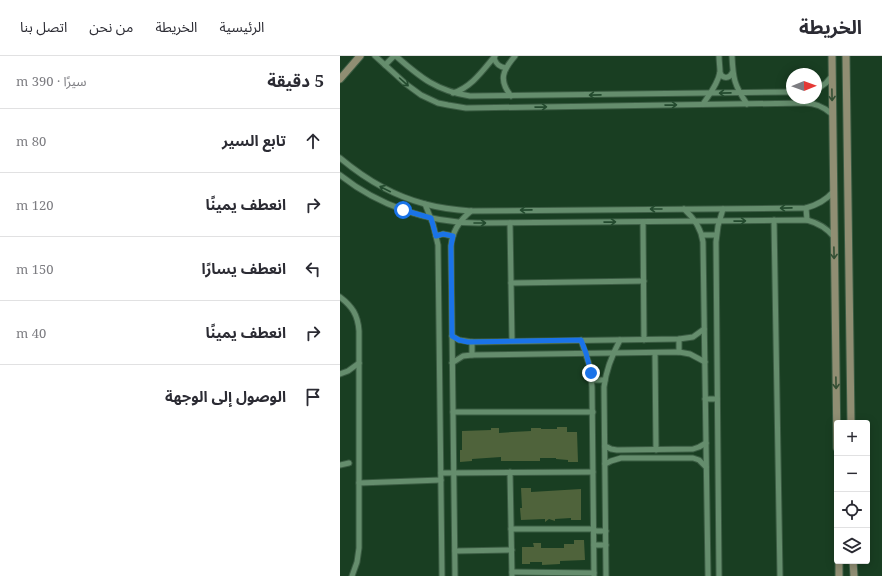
<!DOCTYPE html>
<html lang="ar">
<meta charset="utf-8">
<style>
:root{--surface:#fff;--page:#f2f2f3;--text:#2b2b33;--muted:#7c7c81;--line:#e1e1e2}
body{margin:0;font-family:"Noto Serif","Noto Sans Arabic",serif;background:var(--page);color:var(--text);direction:rtl}
.controls{position:absolute;right:12px;bottom:12px;display:grid;overflow:hidden;border-radius:4px;box-shadow:0 2px 10px #0003}
.controls button{width:36px;height:36px;display:grid;place-items:center;padding:0;border:0;border-bottom:1px solid var(--line);background:var(--surface);color:var(--text);font:20px sans-serif}
.compass{position:absolute;left:446px;top:12px;width:36px;height:36px;border-radius:50%;background:var(--surface);box-shadow:0 2px 10px #0003;rotate:89deg}
.stop{position:absolute;width:12px;height:12px;margin:-9px;border:3px solid #1a73e8;border-radius:50%;background:#fff}
.stop.end{background:#1a73e8;border-color:#fff;box-shadow:0 1px 4px #0008}
.list{margin:0;padding:0;list-style:none}
h2{display:flex;justify-content:space-between;align-items:center;height:52px;margin:0;padding:0 16px;font-size:17px}
h2 small{font-size:13px;font-weight:400;color:var(--muted)}
.list li{display:grid;grid-template-columns:26px 1fr auto;gap:12px;align-items:center;box-sizing:border-box;height:64px;padding:0 16px;border-top:1px solid var(--line)}
.list b{display:block;font-size:15px;white-space:nowrap}
.list em{font-size:13px;font-style:normal;color:var(--muted)}
.icon{flex:none;width:22px;height:22px;fill:none;stroke:currentColor;stroke-width:2;stroke-linecap:round;stroke-linejoin:round}
.map{position:relative;flex:none;width:542px;height:520px;overflow:hidden;direction:ltr}
header{display:flex;align-items:center;gap:24px;box-sizing:border-box;height:56px;padding:0 20px;background:var(--surface);border-bottom:1px solid var(--line)}
header strong{font-size:19px}
nav{display:flex;gap:22px;margin-inline-start:auto;font-size:14px}
main{display:flex}
aside{flex:1;background:var(--surface)}
.map>svg:first-child{display:block}
</style>
<header>
<strong>الخريطة</strong>
<nav><a>الرئيسية</a><a>الخريطة</a><a>من نحن</a><a>اتصل بنا</a></nav>
</header>
<main>
<div class="map">
<svg width="542" height="520" viewBox="0 0 542 520">
<rect width="100%" height="100%" fill="#193e22"/>
<g fill="#4f633b">
<polygon points="217,371 227,371 227,376 237,376 238,406 228,406 228,404 216,403 216,402 200,402 200,405 161,405 161,401 132,403 132,405 120,406 120,394 122,394 122,375 151,374 151,372 159,372 159,377 172,376 191,375 191,372 201,372 201,373 217,373"/>
<polygon points="181,432 191,432 191,436 241,433 241,464 231,464 231,462 215,463 215,465 209,463 205,466 205,463 181,464 180,452 182,452"/>
<polygon points="234,484 244,484 245,504 220,505 220,508 202,509 202,506 190,506 190,508 182,508 182,491 194,491 193,487 201,487 201,492 224,492 224,488 234,488"/>
</g>
<g fill="none" stroke-linecap="round" stroke-linejoin="round">
<g stroke="#3b5c43" stroke-width="7">
<g id="street">
<path d="M 35,0 L 66,28 L 81,39 L 98,47 L 108,49 L 126,52 L 465,47 C 476,47 484,51 492,58"/>
<path d="M 56,0 C 81,22 97,35 130,40 L 452,36"/>
<path d="M 392,0 C 393,22 394,29 407,48"/>
<path d="M 154,2 C 156,8 159,11 166,12"/>
<polyline points="45,9 54,0"/>
<path d="M 380,17 C 383,23 389,23 392,17"/>
<polyline points="476,34 486,27 492,20"/>
<path d="M 113,37 C 132,31 143,14 155,0"/>
<path d="M 171,40 C 158,24 163,14 175,0"/>
<polyline points="470,47 473,42"/>
<path d="M 363,48 C 369,39 378,28 380,16 C 380,11 379,5 379,0"/>
<path d="M 0,102 C 25,123 54,140 85,148 C 100,152 116,154 131,155 L 466,152 C 477,149 486,144 493,136"/>
<path d="M 0,119 C 39,150 89,167 138,167 L 467,164 C 478,167 487,172 494,181"/>
<polyline points="85,148 93,168 98,189 102,520"/>
<polyline points="466,152 467,164"/>
<path d="M 344,153 C 354,162 361,172 363,186 L 368,520"/>
<polyline points="434,164 440,520"/>
<polyline points="303,166 304,284"/>
<polyline points="170,167 172,285"/>
<polyline points="362,179 376,179"/>
<polyline points="96,180 103,178 113,180"/>
<polyline points="171,227 304,225"/>
<path d="M 0,241 C 12,250 18,259 19,275 L 19,492 L 17,506 L 12,520"/>
<polyline points="112,280 119,284 132,286 339,283 353,281 364,273"/>
<polyline points="339,283 339,296"/>
<polyline points="241,284 250,311 252,331 254,520"/>
<polyline points="132,286 132,299"/>
<polyline points="315,297 316,394"/>
<polyline points="112,307 123,300 132,299 339,296 350,298 365,306"/>
<polyline points="0,318 8,315 19,307"/>
<polyline points="252,324 265,324"/>
<polyline points="365,343 377,343"/>
<polyline points="113,356 253,356"/>
<polyline points="265,390 271,393 277,394 353,393 359,391 366,387"/>
<polyline points="265,408 271,405 281,402 353,402 359,404 366,411"/>
<polyline points="0,409 9,407"/>
<polyline points="170,416 172,520"/>
<polyline points="101,417 253,416"/>
<polyline points="19,427 101,424"/>
<polyline points="171,473 254,473"/>
<polyline points="254,475 266,475"/>
<polyline points="254,489 266,489"/>
<polyline points="115,495 172,494"/>
<polyline points="172,516 254,517"/>
<path d="M 115,520 L 111,190 C 112,176 120,164 131,155"/>
<path d="M 266,520 L 264,331 C 266,314 272,299 280,284"/>
<polyline points="379,520 376,186 378,170 383,153"/>
</g>
</g>
<g stroke="#3b5c43" stroke-width="9">
<g id="secondary">
<polyline points="492,0 497,392"/>
<polyline points="506,0 511,367"/>
<polyline points="0,23 20,0"/>
<polyline points="499,505 499,520"/>
<polyline points="513,505 514,520"/>
</g>
</g>
<use href="#street" stroke="#658d6d" stroke-width="5"/>
<use href="#secondary" stroke="#908e73" stroke-width="7"/>
</g>
<defs><path id="oneway-shaft" d="M-6 0H5M1.5-3L5.5 0L1.5 3" fill="none" stroke-width="1.6" stroke-linecap="round" stroke-linejoin="round"/></defs>
<g stroke="#234a2e">
<use href="#oneway-shaft" transform="translate(64 26) rotate(42)"/>
<use href="#oneway-shaft" transform="translate(385 37) rotate(179)"/>
<use href="#oneway-shaft" transform="translate(255 39) rotate(179)"/>
<use href="#oneway-shaft" transform="translate(331 49) rotate(-1)"/>
<use href="#oneway-shaft" transform="translate(201 51) rotate(-1)"/>
<use href="#oneway-shaft" transform="translate(45 133) rotate(-153)"/>
<use href="#oneway-shaft" transform="translate(446 152) rotate(179)"/>
<use href="#oneway-shaft" transform="translate(316 153) rotate(180)"/>
<use href="#oneway-shaft" transform="translate(186 154) rotate(179)"/>
<use href="#oneway-shaft" transform="translate(400 165) rotate(-1)"/>
<use href="#oneway-shaft" transform="translate(270 166) rotate(-1)"/>
<use href="#oneway-shaft" transform="translate(140 167)"/>
</g>
<g stroke="#344f34">
<use href="#oneway-shaft" transform="translate(492 39) rotate(89)"/>
<use href="#oneway-shaft" transform="translate(494 197) rotate(89)"/>
<use href="#oneway-shaft" transform="translate(496 327) rotate(89)"/>
</g>
<g fill="none" stroke-linecap="round" stroke-linejoin="round">
<polyline stroke="#1a73e8" stroke-width="5" points="63,154 91,162 96,180 103,178 113,180 111,190 112,280 119,284 128,286 241,284 246,297 251,317"/>
</g>
</svg>
<div class="controls">
<button>+</button>
<button>−</button>
<button><svg class="icon" aria-label="locate" viewBox="0 0 24 24"><circle cx="12" cy="12" r="6"/><path d="M12 2v4M12 18v4M2 12h4M18 12h4"/></svg></button>
<button><svg class="icon" aria-label="layers" viewBox="0 0 24 24"><path d="M12 4l9 5-9 5-9-5zM3 14l9 5 9-5"/></svg></button>
</div>
<svg class="compass" viewBox="-18 -18 36 36"><path d="M0-13l5 13h-10z" fill="#e53935"/><path d="M0 13l5-13h-10z" fill="#7c7c81"/></svg>
<div class="stop" style="left:63px;top:154px"></div>
<div class="stop end" style="left:251px;top:317px"></div>
</div>
<aside>
<h2>5 دقيقة<small>سيرًا · 390 m</small></h2>
<ul class="list">
<li><svg class="icon" aria-label="ahead" viewBox="0 0 24 24"><path d="M12 20V5M6 11l6-6 6 6"/></svg><div><b>تابع السير</b></div><em>80 m</em></li>
<li><svg class="icon" aria-label="right" viewBox="0 0 24 24"><path d="M7 20v-9h11M14 6l5 5-5 5"/></svg><div><b>انعطف يمينًا</b></div><em>120 m</em></li>
<li><svg class="icon" aria-label="left" viewBox="0 0 24 24"><path d="M17 20v-9H6M10 6l-5 5 5 5"/></svg><div><b>انعطف يسارًا</b></div><em>150 m</em></li>
<li><svg class="icon" aria-label="right" viewBox="0 0 24 24"><path d="M7 20v-9h11M14 6l5 5-5 5"/></svg><div><b>انعطف يمينًا</b></div><em>40 m</em></li>
<li><svg class="icon" aria-label="arrive" viewBox="0 0 24 24"><path d="M6 21V4h12l-3 4 3 4H6"/></svg><div><b>الوصول إلى الوجهة</b></div></li>
</ul>
</aside>
</main>
